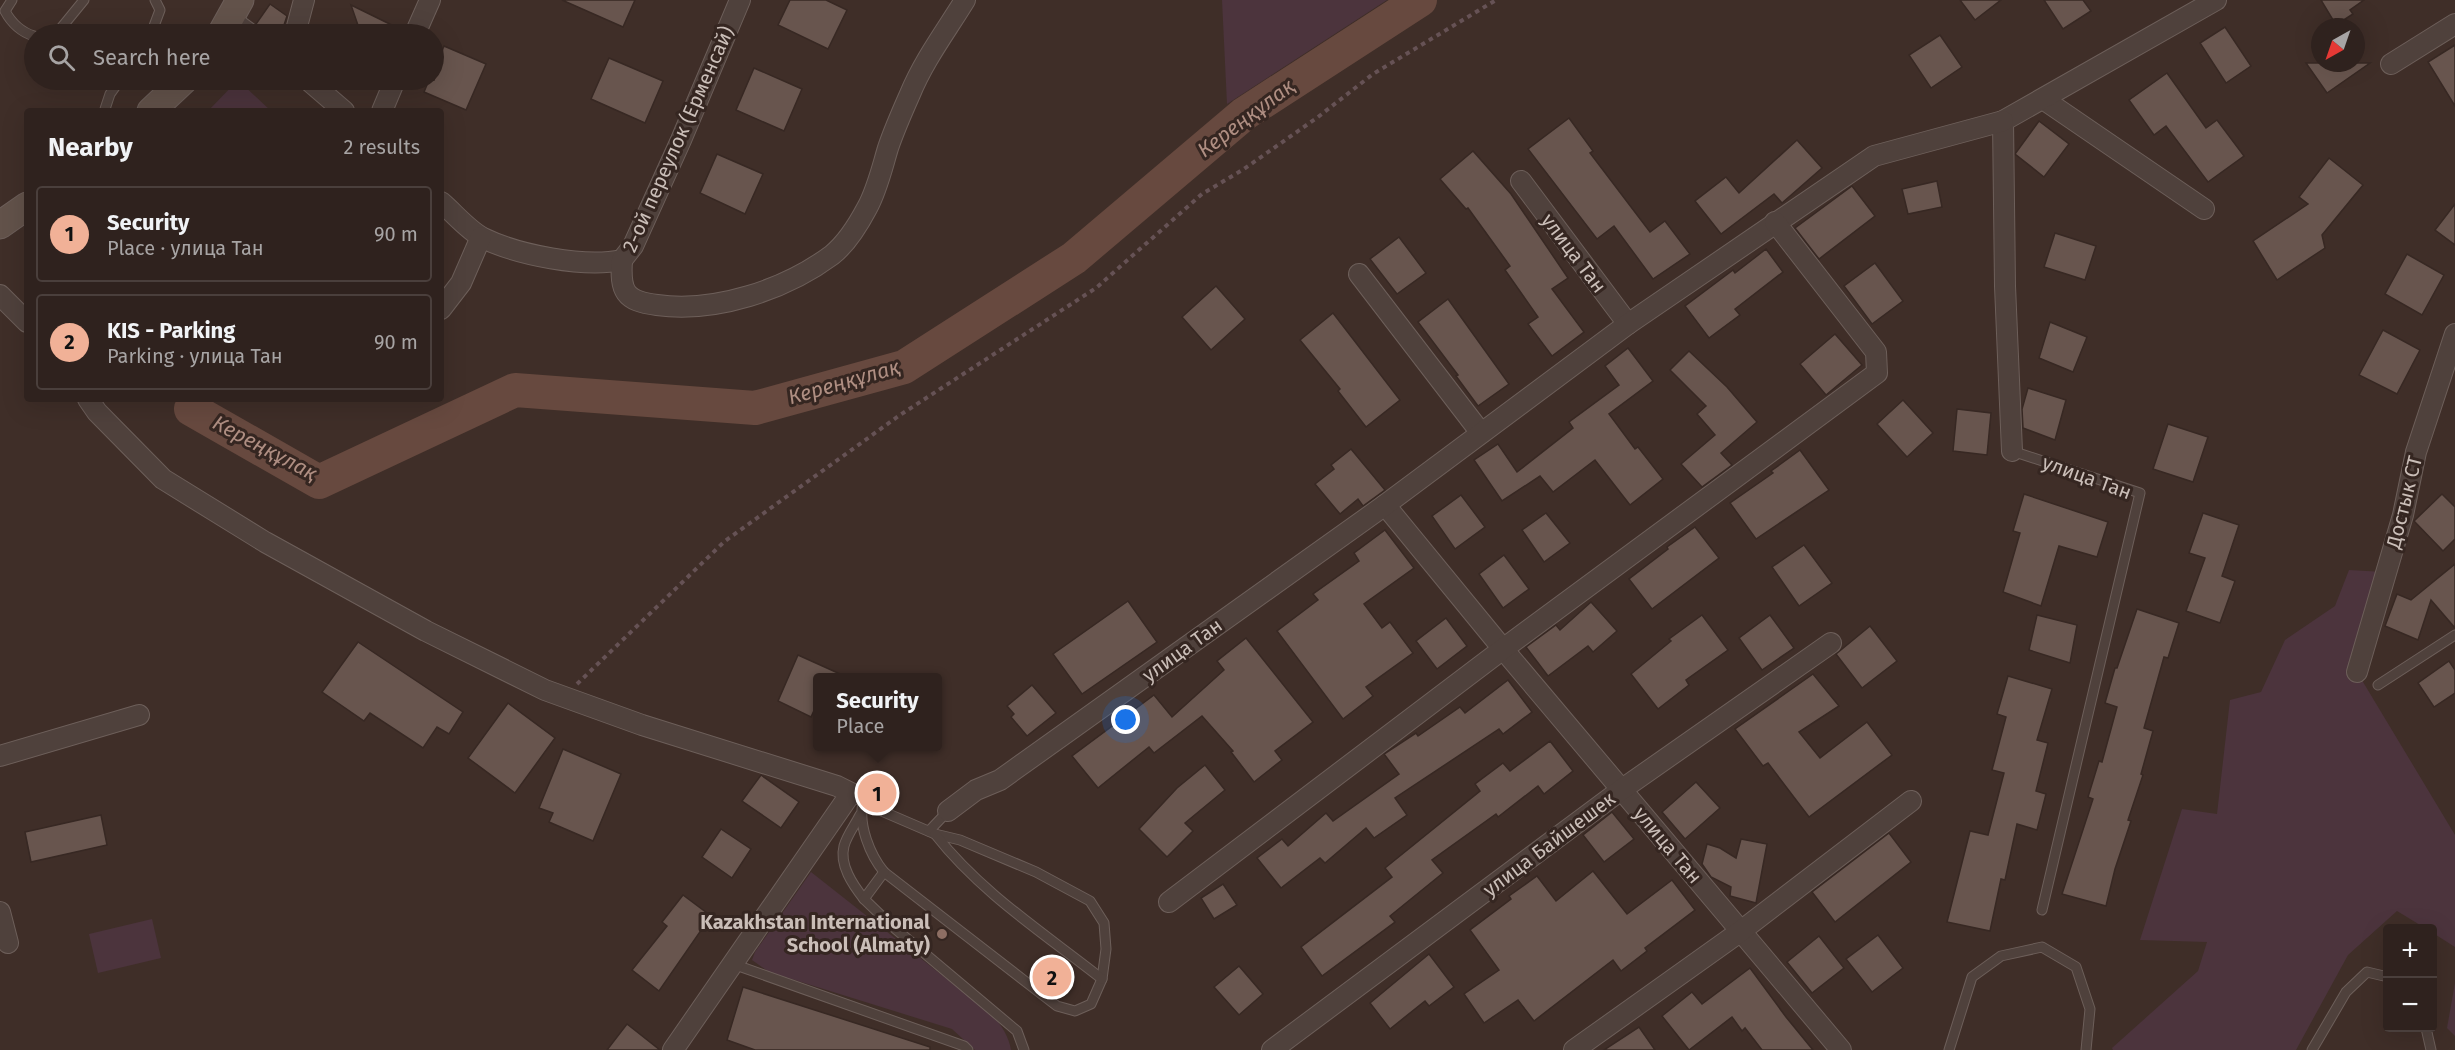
<!DOCTYPE html>
<meta charset="utf-8">
<style>
:root{--surface:#2f221e;--page:#3b2f2b;--text:#f1f3f6;--muted:#a7a4a4;--line:#4a3f3c;--accent:#f1b197}
body{margin:0;font-family:"Fira Sans",sans-serif;background:var(--page);color:var(--text)}
.controls{position:absolute;right:18px;bottom:18px;display:grid;overflow:hidden;border-radius:6px;box-shadow:0 6px 24px #0002}
.controls button{width:54px;height:54px;display:grid;place-items:center;padding:0;border:0;border-bottom:2px solid var(--line);background:var(--surface);color:var(--text);font:30px sans-serif}
.compass{position:absolute;left:2311px;top:18px;width:54px;height:54px;border-radius:50%;background:var(--surface);box-shadow:0 6px 24px #0002;rotate:220deg}
.you{position:absolute;left:1126px;top:720px;width:21px;height:21px;margin:-15px;border:4px solid #fff;border-radius:50%;background:#1a73e8;box-shadow:0 0 0 9px #1a73e833}
.badge{display:grid;place-items:center;width:39px;height:39px;border-radius:50%;background:var(--accent);color:#111;font-size:20px;font-weight:700}
.pin{position:absolute;translate:-50% -50%;border:3px solid #fff;box-shadow:0 2px 6px #0006}
.popup{position:absolute;left:813px;top:673px;width:129px;height:78px;box-sizing:border-box;display:grid;place-content:center;border-radius:6px;background:var(--surface);filter:drop-shadow(0 2px 4px #0005);font-size:20px;white-space:nowrap;color:var(--muted)}
.popup b{font-size:22px;color:var(--text)}
.popup::after{content:'';position:absolute;left:50%;top:100%;margin-left:-12px;border:12px solid transparent;border-top-color:var(--surface)}
.list{margin:0;padding:0;list-style:none}
h2{display:flex;justify-content:space-between;align-items:center;height:78px;margin:0;padding:0 24px;font-size:26px}
h2 small{font-size:20px;font-weight:400;color:var(--muted)}
.list li{display:grid;grid-template-columns:39px 1fr auto;gap:18px;align-items:center;box-sizing:border-box;height:96px;margin:0 12px 12px;padding:0 12px;border:2px solid var(--line);border-radius:6px}
.list b{display:block;font-size:22px;white-space:nowrap}
.list p{margin:0;font-size:20px;white-space:nowrap;color:var(--muted)}
.list em{font-size:20px;font-style:normal;color:var(--muted)}
.icon{flex:none;width:33px;height:33px;fill:none;stroke:currentColor;stroke-width:2;stroke-linecap:round;stroke-linejoin:round}
.map{position:relative;flex:none;width:2455px;height:1050px;overflow:hidden}
.search{position:absolute;background:var(--surface);box-shadow:0 6px 24px #0002;left:24px;top:24px;width:420px;height:66px;display:flex;align-items:center;gap:15px;box-sizing:border-box;padding:0 21px;border-radius:33px;color:var(--muted);font-size:22px}
.panel{position:absolute;background:var(--surface);box-shadow:0 6px 24px #0002;left:24px;top:108px;width:420px;height:294px;border-radius:6px}
.map>svg:first-child{display:block}
</style>
<div class="map">
<svg width="2455" height="1050" viewBox="0 0 2455 1050">
<rect width="100%" height="100%" fill="#3f2e28"/>
<g fill="#4c343d">
<polygon points="1222,0 1387,0 1227,104"/>
<polygon points="238,80 271,111 208,111"/>
<polygon points="2349,570 2384,572 2357,672 2455,835 2455,947 2433,933 2432,928 2425,928 2397,911 2348,955 2296,1050 2113,1050 2112,1048 2198,971 2207,942 2140,940 2182,809 2217,814 2230,700 2261,692 2285,640 2335,606"/>
<path d="M 811,872 L 990,1013 C 1000,1023 1009,1036 1011,1050 L 975,1050 L 952,1029 L 769,972 L 752,960 L 755,952 Z"/>
<polygon points="152,919 161,958 98,973 89,934"/>
<polygon points="2455,983 2455,1036 2447,1028"/>
</g>
<g fill="none" stroke-linecap="round" stroke-linejoin="round">
<polyline stroke="#67493f" stroke-width="34" points="191,409 319,482 515,390 755,408 904,367 1074,258 1244,114 1420,0"/>
</g>
<g fill="#68554e" stroke="#372823" stroke-width="1.5">
<polygon points="562,0 635,0 623,27"/>
<polygon points="790,0 826,0 847,10 828,49 778,25"/>
<polygon points="1960,0 2001,0 1975,20"/>
<polygon points="2044,0 2083,0 2091,11 2063,29"/>
<polygon points="2321,0 2364,0 2350,10 2353,14 2336,25"/>
<polygon points="270,4 287,16 281,34 270,34 256,24"/>
<polygon points="351,5 404,31 403,34 361,34"/>
<polygon points="2225,27 2251,66 2226,83 2200,43"/>
<polygon points="1940,35 1962,67 1931,88 1909,55"/>
<polygon points="2455,45 2455,106 2428,62"/>
<polygon points="444,46 486,64 466,110 424,92 429,80 434,80 434,70"/>
<polygon points="609,58 663,81 645,123 591,99"/>
<polygon points="2306,63 2370,63 2327,93"/>
<polygon points="754,68 802,89 784,131 736,110"/>
<polygon points="2167,73 2206,128 2217,120 2244,156 2208,182 2166,126 2154,135 2129,100"/>
<polygon points="1569,118 1593,151 1590,153 1650,232 1665,221 1690,254 1653,279 1614,226 1597,239 1528,149"/>
<polygon points="2039,121 2069,144 2044,177 2015,154"/>
<polygon points="1797,140 1822,168 1782,203 1774,194 1721,234 1695,201 1726,177 1739,193"/>
<polygon points="1473,151 1511,194 1568,278 1552,289 1584,332 1552,356 1528,324 1538,317 1505,270 1510,266 1468,208 1466,209 1440,179"/>
<polygon points="717,154 763,174 745,214 700,193"/>
<polygon points="2329,158 2363,185 2322,235 2325,248 2277,280 2253,241 2308,204 2299,197"/>
<polygon points="1937,181 1942,207 1908,214 1902,189"/>
<polygon points="1852,186 1875,216 1819,259 1795,228"/>
<polygon points="2455,204 2455,245 2435,230"/>
<polygon points="2055,233 2096,246 2085,280 2044,267"/>
<polygon points="1399,237 1426,273 1397,294 1370,259"/>
<polygon points="1766,249 1783,272 1735,309 1740,315 1709,338 1685,306 1733,270 1735,273"/>
<polygon points="2407,254 2444,275 2422,315 2385,294"/>
<polygon points="1875,263 1903,301 1872,324 1844,286"/>
<polygon points="1216,286 1245,319 1211,350 1182,317"/>
<polygon points="1448,299 1509,384 1478,406 1456,376 1458,375 1418,322"/>
<polygon points="1333,313 1400,400 1366,427 1338,391 1340,389 1300,340"/>
<polygon points="2050,322 2087,337 2073,372 2039,358"/>
<polygon points="2383,330 2420,350 2397,394 2359,375"/>
<polygon points="1835,334 1862,365 1826,395 1800,364"/>
<polygon points="1628,348 1653,381 1609,414 1635,449 1638,447 1663,479 1630,505 1595,460 1553,492 1540,476 1502,501 1474,460 1498,444 1517,472 1573,428 1569,422 1619,385 1605,366"/>
<polygon points="1689,351 1727,387 1757,422 1721,453 1732,465 1702,487 1681,464 1715,435 1697,414 1706,406 1670,370"/>
<polygon points="2028,388 2066,400 2055,440 2023,428 2022,409"/>
<polygon points="1903,400 1933,433 1907,457 1877,424"/>
<polygon points="1957,409 1991,413 1987,455 1953,451"/>
<polygon points="2168,424 2208,437 2193,482 2153,469"/>
<polygon points="1351,449 1385,490 1363,506 1358,499 1340,514 1315,484 1334,469 1331,465"/>
<polygon points="1800,450 1829,490 1756,539 1730,503 1773,473 1771,471"/>
<polygon points="2024,494 2108,522 2097,557 2059,546 2041,606 2003,592 2020,533 2013,531"/>
<polygon points="2442,494 2455,507 2455,539 2443,551 2414,521"/>
<polygon points="1461,495 1485,527 1455,549 1432,516"/>
<polygon points="1546,513 1570,543 1544,562 1522,530"/>
<polygon points="2203,513 2239,525 2222,576 2235,581 2220,623 2186,611 2205,558 2189,553"/>
<polygon points="1695,527 1719,558 1652,609 1629,579 1668,549 1667,547"/>
<polygon points="1385,530 1414,568 1364,604 1382,628 1390,622 1413,653 1366,687 1373,696 1343,719 1277,631 1318,600 1313,594 1359,561 1354,553"/>
<polygon points="1804,545 1832,583 1799,606 1772,567"/>
<polygon points="1504,555 1529,589 1503,608 1479,574"/>
<polygon points="2455,564 2455,628 2431,600 2418,640 2385,626 2397,594 2411,600"/>
<polygon points="1128,601 1157,642 1082,694 1053,654"/>
<polygon points="1591,602 1617,631 1593,652 1588,646 1548,676 1526,647 1556,625 1560,630"/>
<polygon points="2137,609 2179,623 2168,658 2164,657 2144,728 2153,731 2141,774 2143,775 2128,820 2131,821 2115,869 2106,906 2062,894 2093,799 2088,797 2099,761 2102,762 2117,707 2105,703 2115,668 2117,668"/>
<polygon points="1702,615 1728,650 1686,680 1689,685 1658,709 1631,674 1671,641 1669,639"/>
<polygon points="1770,615 1794,648 1762,670 1739,638"/>
<polygon points="2037,615 2077,625 2070,663 2029,650"/>
<polygon points="1446,618 1467,646 1437,669 1416,641"/>
<polygon points="1870,626 1897,661 1862,688 1836,654"/>
<polygon points="1246,638 1313,722 1275,751 1282,760 1254,782 1231,752 1233,751 1202,716 1154,753 1149,747 1098,788 1072,756 1154,695 1172,717 1224,670 1217,661"/>
<polygon points="358,642 463,712 449,734 437,727 423,748 370,713 364,721 322,692"/>
<polygon points="798,655 849,678 817,678 817,704 811,717 778,701"/>
<polygon points="2449,661 2455,670 2455,693 2434,707 2418,683"/>
<polygon points="1813,674 1839,706 1799,732 1820,758 1867,722 1892,755 1809,817 1768,763 1763,766 1735,729"/>
<polygon points="2008,676 2052,689 2037,740 2048,743 2036,791 2046,794 2037,830 2017,824 2005,880 2001,879 1990,931 1947,922 1970,831 1988,835 2004,773 1992,770 2006,717 1997,714"/>
<polygon points="1508,680 1532,712 1503,734 1499,729 1395,798 1407,815 1374,838 1366,828 1325,863 1320,858 1281,888 1257,858 1282,839 1288,846 1326,813 1333,821 1399,774 1384,754 1416,733 1418,736 1460,707 1465,713"/>
<polygon points="1032,685 1056,713 1027,736 1011,717 1014,714 1007,706"/>
<polygon points="508,703 555,738 515,793 468,758"/>
<polygon points="1550,741 1573,771 1544,794 1538,786 1498,817 1496,814 1432,860 1443,873 1390,916 1395,922 1322,976 1301,947 1392,877 1385,868 1480,791 1475,784 1503,763 1510,771"/>
<polygon points="563,749 621,774 593,841 549,822 553,813 539,808"/>
<polygon points="1205,765 1225,790 1185,823 1193,831 1167,857 1139,829 1177,788"/>
<polygon points="761,775 799,802 781,828 742,801"/>
<polygon points="875,778 892,792 882,804 863,794"/>
<polygon points="1696,782 1720,808 1685,839 1662,812"/>
<polygon points="1612,812 1634,839 1604,862 1583,835"/>
<polygon points="101,815 107,845 31,862 25,832"/>
<polygon points="721,829 751,849 732,878 702,857"/>
<polygon points="1889,833 1911,862 1835,922 1812,892"/>
<polygon points="1741,839 1767,844 1756,903 1730,896 1731,887 1711,877 1702,864 1707,844 1720,848 1736,858"/>
<polygon points="1593,871 1627,914 1672,880 1695,910 1645,948 1647,951 1621,971 1613,960 1534,1021 1518,1000 1484,1023 1464,994 1499,970 1470,930 1511,899 1509,896 1537,876 1556,901"/>
<polygon points="1223,884 1237,905 1214,919 1201,898"/>
<polygon points="683,895 711,916 659,991 632,970 667,926 662,922"/>
<polygon points="1878,935 1903,968 1872,992 1846,959"/>
<polygon points="1819,936 1844,968 1812,993 1787,962"/>
<polygon points="1429,954 1454,987 1429,1006 1425,1001 1390,1029 1370,1003"/>
<polygon points="1239,966 1263,994 1239,1015 1214,987"/>
<polygon points="1750,968 1786,1017 1813,1050 1762,1050 1745,1028 1742,1031 1732,1017 1689,1050 1662,1016 1692,992 1702,1004"/>
<polygon points="743,987 930,1047 930,1050 755,1050 727,1040"/>
<polygon points="627,1024 660,1050 607,1050"/>
<polygon points="1639,1027 1655,1050 1604,1050"/>
</g>
<g fill="none" stroke-linecap="round" stroke-linejoin="round">
<g stroke="#6d5f5a" stroke-width="11">
<g id="lane">
<path d="M 12,0 L 5,11 C 12,24 21,32 34,36"/>
<polyline points="52,34 57,33 84,0"/>
<polyline points="151,34 160,10 155,0"/>
<polyline points="107,111 105,109 110,94 120,80"/>
<polyline points="2012,451 2140,493 2042,910"/>
<polyline points="2378,685 2455,635"/>
<path d="M 851,793 L 863,803 L 935,834 L 960,840 L 1036,872 L 1090,901 L 1104,923 L 1106,949 L 1102,979 L 1091,1004 L 1075,1011 L 1057,1006 L 884,872 C 870,855 858,825 863,803"/>
<path d="M 860,815 C 855,825 847,835 844,846 C 839,865 853,885 864,899"/>
<polyline points="929,831 948,811"/>
<path d="M 935,834 C 980,892 1045,934 1102,979"/>
<polyline points="884,872 864,899 892,926 1017,1031 1024,1050"/>
<polyline points="733,964 964,1046 968,1050"/>
<polyline points="2426,1028 2431,1050"/>
<polyline points="1949,1050 1972,977 2001,956 2042,947 2076,967 2090,1009 2086,1050"/>
<polyline points="2312,1050 2346,992 2367,972 2388,977"/>
</g>
</g>
<g stroke="#6d5f5a" stroke-width="22">
<g id="street">
<polyline points="231,20 250,34"/>
<polyline points="295,34 304,0"/>
<polyline points="415,34 430,0"/>
<polyline points="2391,64 2455,24"/>
<polyline points="308,80 344,111"/>
<polyline points="2043,99 2204,209"/>
<polyline points="382,111 395,80"/>
<polyline points="1521,181 1628,324"/>
<path d="M 441,202 C 454,213 468,230 483,238 C 518,255 584,268 622,260 L 633,246 L 681,140 L 740,0"/>
<path d="M 622,260 C 620,291 624,301 657,305 C 715,313 785,290 832,255 C 847,243 858,225 867,208 C 877,190 882,168 888,148 C 894,130 902,112 910,94 C 924,60 946,31 965,0"/>
<polyline points="1359,274 1481,433"/>
<polyline points="0,295 27,322"/>
<polyline points="441,309 461,283 481,237"/>
<polyline points="88,399 97,412 163,479 265,542 426,631 545,690 642,725 837,786 851,793 673,1050"/>
<polyline points="2012,451 2005,286 2003,121 2216,0"/>
<polyline points="1385,505 1503,649 1841,1050"/>
<polyline points="2357,672 2403,515 2416,452 2455,334"/>
<polyline points="0,756 139,715"/>
<polyline points="948,811 976,790 1000,780 1385,505 1628,324 1874,156 2003,121"/>
<polyline points="1169,902 1503,649 1877,373 1876,352 1775,222"/>
<polyline points="0,912 8,943"/>
<polyline points="1272,1050 1621,790 1831,643"/>
<polyline points="1574,1050 1741,931 1911,801"/>
</g>
</g>
<g stroke="#6d5f5a" stroke-width="29">
<g id="secondary">
<polyline points="221,34 240,0"/>
<polyline points="151,111 184,80"/>
<polyline points="0,225 27,206"/>
</g>
</g>
<polyline stroke="#665255" stroke-width="4" stroke-dasharray="4.5 4.5" stroke-linecap="butt" points="577,684 725,541 900,415 1096,288 1202,194 1244,169 1318,117 1373,74 1496,0"/>
<use href="#lane" stroke="#4f413c" stroke-width="9"/>
<use href="#street" stroke="#4f413c" stroke-width="20"/>
<use href="#secondary" stroke="#62524a" stroke-width="27"/>
</g>
<circle fill="#8d6e63" stroke="#352621" stroke-width="2" cx="942" cy="934" r="6"/>
<g text-anchor="middle" stroke-width="6" stroke-linejoin="round" paint-order="stroke">
<g font-size="20" fill="#cabeb8" stroke="#352621">
<text transform="translate(678 139) rotate(-66)" y="7">2-ой переулок (Ерменсай)</text>
<text transform="translate(1574 253) rotate(53)" y="7">улица Тан</text>
<text transform="translate(2087 477) rotate(20)" y="7">улица Тан</text>
<text transform="translate(2404 502) rotate(-76)" y="7">Достык СТ</text>
<text transform="translate(1182 650) rotate(-36)" y="7">улица Тан</text>
<text transform="translate(1549 844) rotate(-37)" y="7">улица Байшешек</text>
<text transform="translate(1668 845) rotate(50)" y="7">улица Тан</text>
</g>
<g font-size="20" font-weight="bold" fill="#cabeb8" stroke="#352621" text-anchor="end">
<text x="930" y="929">Kazakhstan International<tspan x="930" dy="23">School (Almaty)</tspan></text>
</g>
<g font-size="21" font-style="italic" fill="#af8e82" stroke="#352621">
<text transform="translate(1246 118) rotate(-37)" y="7">Кереңқұлақ</text>
<text transform="translate(844 382) rotate(-16)" y="7">Кереңқұлақ</text>
<text transform="translate(265 448) rotate(28)" y="7">Кереңқұлақ</text>
</g>
</g>
</svg>
<div class="controls">
<button>+</button>
<button>−</button>
</div>
<svg class="compass" viewBox="-18 -18 36 36"><path d="M0-13l5 13h-10z" fill="#e53935"/><path d="M0 13l5-13h-10z" fill="#a7a4a4"/></svg>
<div class="you"></div>
<div class="pin badge" style="left:877px;top:793px">1</div>
<div class="popup"><b>Security</b>Place</div>
<div class="pin badge" style="left:1052px;top:977px">2</div>
<div class="search"><svg class="icon" aria-label="search" viewBox="0 0 24 24"><circle cx="10" cy="10" r="6"/><path d="M15 15l6 6"/></svg>Search here</div>
<section class="panel">
<h2>Nearby<small>2 results</small></h2>
<ul class="list">
<li><span class="badge">1</span><div><b>Security</b><p>Place · улица Тан</p></div><em>90 m</em></li>
<li><span class="badge">2</span><div><b>KIS - Parking</b><p>Parking · улица Тан</p></div><em>90 m</em></li>
</ul>
</section>
</div>
